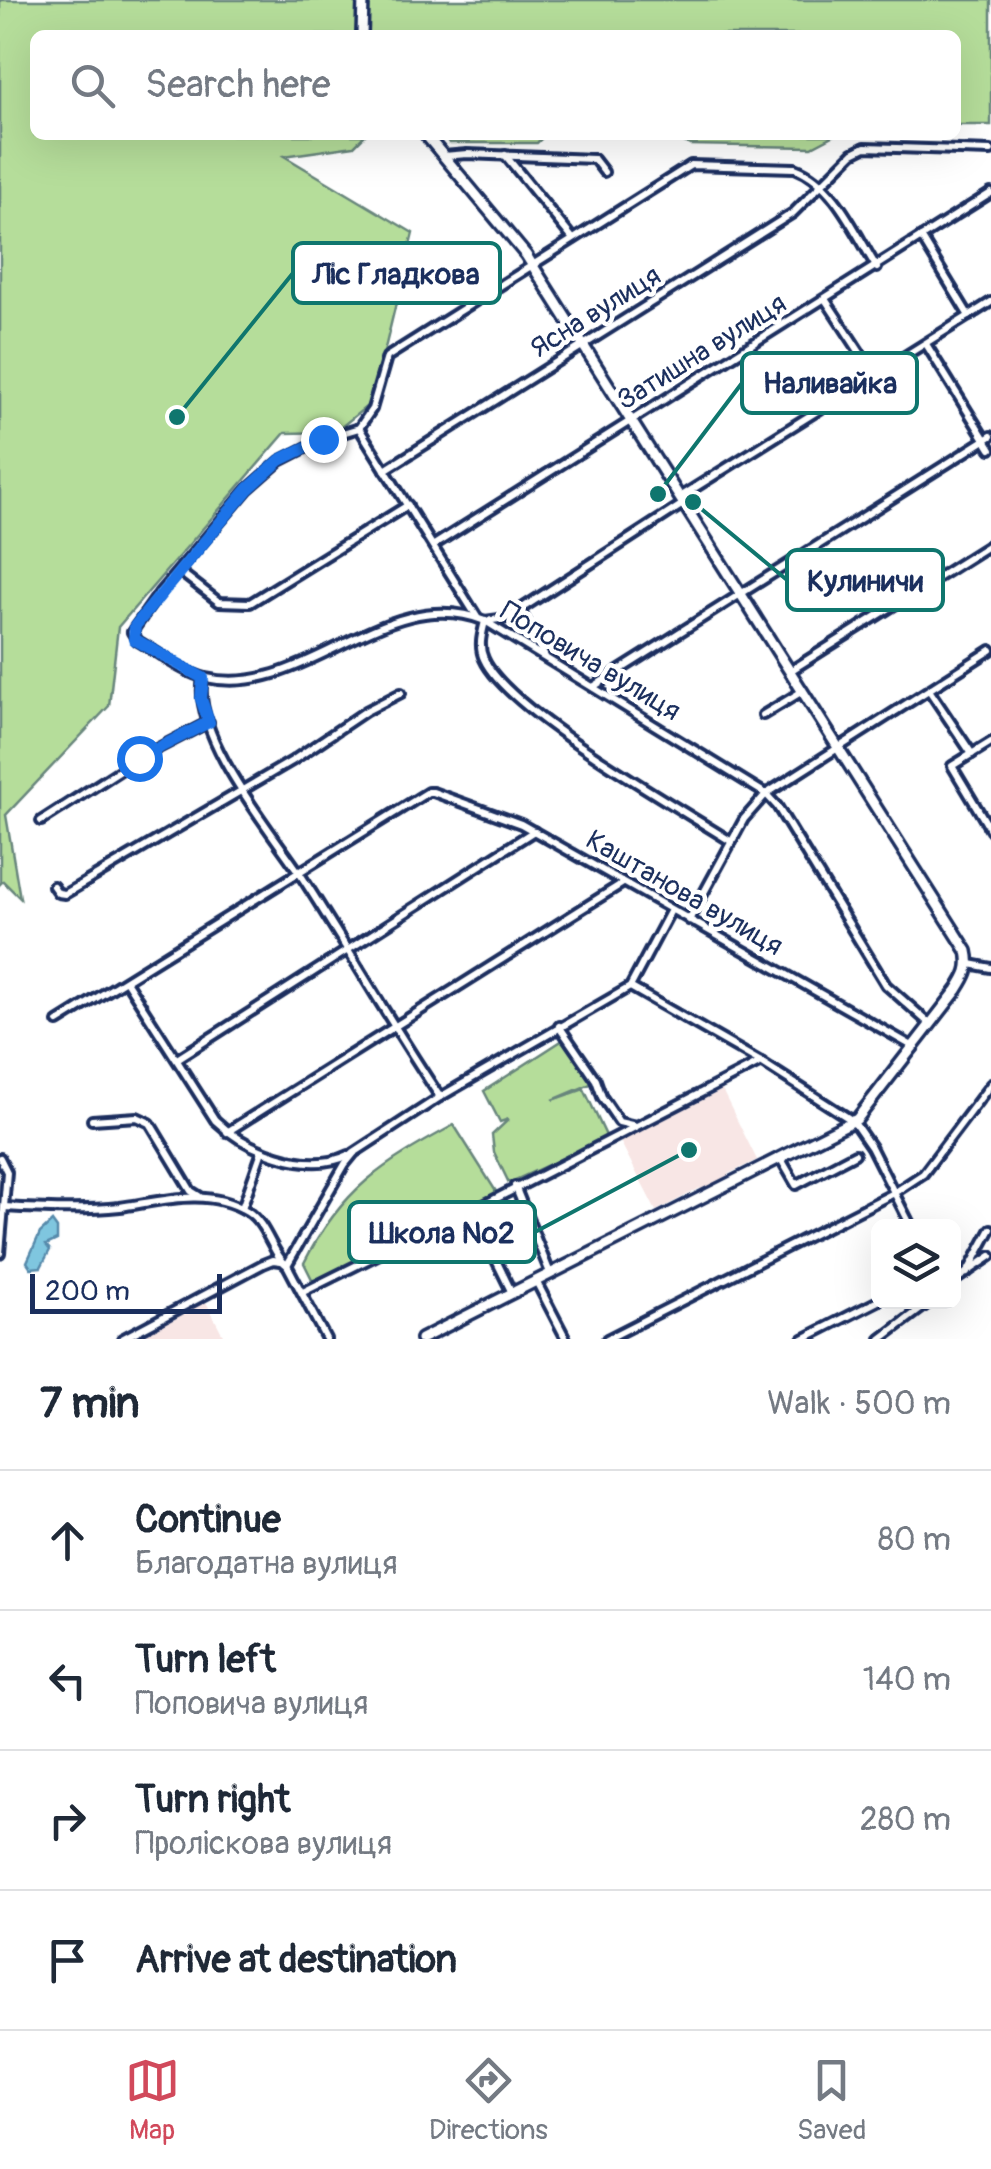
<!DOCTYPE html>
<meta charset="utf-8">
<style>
:root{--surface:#fff;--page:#f2f2f3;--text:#1f2937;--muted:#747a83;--line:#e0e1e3;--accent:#d1495b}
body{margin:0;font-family:Pangolin,sans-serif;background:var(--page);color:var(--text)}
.controls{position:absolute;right:30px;bottom:30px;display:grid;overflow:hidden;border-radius:15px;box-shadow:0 10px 40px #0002}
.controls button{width:90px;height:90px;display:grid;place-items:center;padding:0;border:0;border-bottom:2px solid var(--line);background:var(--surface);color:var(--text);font:50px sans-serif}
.scale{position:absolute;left:30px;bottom:25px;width:192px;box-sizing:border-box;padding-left:10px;border:5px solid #1b2f5e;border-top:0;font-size:28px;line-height:35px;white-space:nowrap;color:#1b2f5e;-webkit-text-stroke:8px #fff;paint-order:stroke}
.stop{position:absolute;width:30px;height:30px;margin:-22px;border:8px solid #1a73e8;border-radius:50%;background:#fff}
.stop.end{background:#1a73e8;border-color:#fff;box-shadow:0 2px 10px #0008}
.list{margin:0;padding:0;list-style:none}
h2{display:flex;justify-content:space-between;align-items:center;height:130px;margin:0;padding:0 40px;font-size:42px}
h2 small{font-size:32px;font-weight:400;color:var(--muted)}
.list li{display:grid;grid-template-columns:65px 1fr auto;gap:30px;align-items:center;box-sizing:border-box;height:140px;padding:0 40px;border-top:2px solid var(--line)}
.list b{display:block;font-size:38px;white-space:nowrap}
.list p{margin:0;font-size:32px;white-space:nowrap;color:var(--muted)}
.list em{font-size:32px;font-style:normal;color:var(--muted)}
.icon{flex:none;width:55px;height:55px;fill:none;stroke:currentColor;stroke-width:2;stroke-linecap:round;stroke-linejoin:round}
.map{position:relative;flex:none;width:991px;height:1339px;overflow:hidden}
.search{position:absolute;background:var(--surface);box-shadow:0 10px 40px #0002;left:30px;right:30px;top:30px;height:110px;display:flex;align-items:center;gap:25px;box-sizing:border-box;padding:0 35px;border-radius:15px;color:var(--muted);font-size:38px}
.sheet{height:690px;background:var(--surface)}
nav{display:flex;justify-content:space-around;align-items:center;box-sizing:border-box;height:140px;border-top:2px solid var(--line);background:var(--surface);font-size:28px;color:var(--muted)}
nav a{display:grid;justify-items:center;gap:5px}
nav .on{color:var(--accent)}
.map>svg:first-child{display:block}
</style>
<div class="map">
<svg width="991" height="1339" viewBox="0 0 991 1339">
<rect width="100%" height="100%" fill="#fff"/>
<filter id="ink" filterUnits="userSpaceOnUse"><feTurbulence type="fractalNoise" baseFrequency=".01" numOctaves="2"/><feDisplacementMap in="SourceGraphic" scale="20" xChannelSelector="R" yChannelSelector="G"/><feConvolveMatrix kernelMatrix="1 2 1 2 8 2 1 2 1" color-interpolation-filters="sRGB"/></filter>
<g filter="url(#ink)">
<g fill="#f8e6e5">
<polygon points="722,1090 757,1160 728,1174 730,1179 703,1193 700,1188 656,1211 620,1141"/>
<polygon points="205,1300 225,1339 135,1339"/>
</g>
<g fill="#b5dd9a" stroke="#68867c" stroke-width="2.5">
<polygon points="0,0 991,0 991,125 956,125 956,35 35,35 35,135 365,135 354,146 284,156 413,233 372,402 335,432 285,433 118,627 109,706 6,815 20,898 3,881 0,884"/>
<polygon points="444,135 545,135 537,143 449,143"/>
<polygon points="670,135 835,135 812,147 690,145"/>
<polygon points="563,1040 593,1083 553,1100 584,1089 607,1138 509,1183 494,1152 492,1135 509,1119 500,1122 484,1091"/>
<path d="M 454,1125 L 497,1193 L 314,1283 L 304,1263 C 342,1188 383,1164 454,1125 Z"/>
</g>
<polygon fill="#7fc6df" stroke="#578aab" stroke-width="2.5" points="52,1222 57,1229 57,1240 46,1245 50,1250 41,1267 31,1268 27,1262 40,1233"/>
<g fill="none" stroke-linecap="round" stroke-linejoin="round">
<g stroke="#1b2f5e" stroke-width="14">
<g id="street">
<polyline points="505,155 573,239"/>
<polyline points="444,156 467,154 594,159 604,172"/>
<polyline points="921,237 969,316"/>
<path d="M 877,268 C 855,233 835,183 795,168 L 691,165 L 387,357 L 372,409 L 359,428 L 323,439 L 280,461 L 248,489 L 160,592 L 132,632 L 138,641 C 159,653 183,673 206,678 C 306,700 385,581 485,621 L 766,794 L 991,650"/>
<polyline points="825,299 874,374"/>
<polyline points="926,344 991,449"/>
<polyline points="359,428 477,617"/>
<polyline points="385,470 793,213 853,153 865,147 991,151"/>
<polyline points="680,497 991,302"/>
<path d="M 683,504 L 507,618 L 485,621 C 482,634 478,646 484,659 C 507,711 678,807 732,842"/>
<polyline points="434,545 991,193"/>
<polyline points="179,571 219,602 250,603 408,505"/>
<polyline points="520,610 545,657"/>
<polyline points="790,671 991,544"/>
<path d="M 203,678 C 191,735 269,828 300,874 C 348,948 391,1024 440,1097"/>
<polyline points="593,687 991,436"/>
<polyline points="929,690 972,754"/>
<polyline points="763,715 801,692"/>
<polyline points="991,742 952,766 991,831"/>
<polyline points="41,821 139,758 209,722"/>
<polyline points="53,886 58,893 65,894 292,761 366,711 401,693"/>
<polyline points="689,920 744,819 766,794 777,806 886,985 930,1024"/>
<polyline points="970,964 991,968"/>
<path d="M 126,981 L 215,1120 C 246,1150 307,1175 349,1155"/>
<polyline points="630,987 761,1062 853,1121 871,1147 911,1226"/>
<polyline points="58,1022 428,792 433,792 521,824 914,1047"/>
<polyline points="559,1026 596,1080 602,1097 619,1122 636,1126"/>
<polyline points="177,1059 534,831"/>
<polyline points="92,1120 137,1117 150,1123 191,1191 199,1196"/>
<polyline points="227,1132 623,883"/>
<polyline points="0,1158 7,1172 0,1253"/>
<polyline points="781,1159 796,1185 855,1154"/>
<polyline points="515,1186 550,1273"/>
<path d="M 4,1207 C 42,1209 83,1211 120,1207 C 162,1201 207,1187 247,1211 C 267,1223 273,1256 287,1265 L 326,1339"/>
<polyline points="242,1208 262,1151"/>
<polyline points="472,1211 512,1293"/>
<polyline points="287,1265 345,1164 354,1153 440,1097 630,987 671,910"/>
<polyline points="967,1273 991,1229"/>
<polyline points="536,1281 566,1339"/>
<polyline points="954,1281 991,1256"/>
<polyline points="303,1292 462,1213 472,1211 761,1062"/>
<polyline points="122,1339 263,1264 273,1260 281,1261"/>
<polyline points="607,1339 894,1193 923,1174 991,1084"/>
<polyline points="803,1339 878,1301"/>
<polyline points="881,1339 930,1302"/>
</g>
</g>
<g stroke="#1b2f5e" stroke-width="16">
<g id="secondary">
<polyline points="362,35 363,0"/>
<path d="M 421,1339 L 857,1119 L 957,990 C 966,976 971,968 967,951 L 526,255 L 426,135"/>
</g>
</g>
<use href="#street" stroke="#fff" stroke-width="6"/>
<use href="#secondary" stroke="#fff" stroke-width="9"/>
</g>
</g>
<g fill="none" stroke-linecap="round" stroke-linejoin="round" filter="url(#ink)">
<polyline stroke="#1a73e8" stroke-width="12" points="139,758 209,722 201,699 203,678 134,639 135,626 248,489 280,460 323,439"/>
</g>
<g text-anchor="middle" stroke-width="9" stroke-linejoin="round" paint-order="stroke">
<g font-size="28" fill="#1b2f5e" stroke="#fff">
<text transform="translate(595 311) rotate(-32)" y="10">Ясна вулиця</text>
<text transform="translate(701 351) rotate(-32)" y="10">Затишна вулиця</text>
<text transform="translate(591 660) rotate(31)" y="10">Поповича вулиця</text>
<text transform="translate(685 892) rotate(30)" y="10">Каштанова вулиця</text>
</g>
</g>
<path fill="none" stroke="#0f766e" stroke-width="4" d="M177 417L293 273M658 494L742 383M693 502L787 580M689 1150L535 1232"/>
<g fill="#0f766e" stroke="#fff" stroke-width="4">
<circle cx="177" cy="417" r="10"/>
<circle cx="658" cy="494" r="10"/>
<circle cx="693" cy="502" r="10"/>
<circle cx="689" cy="1150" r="10"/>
</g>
<g fill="#fff" stroke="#0f766e" stroke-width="4">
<rect x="293" y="243" width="207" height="60" rx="10"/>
<rect x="742" y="353" width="175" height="60" rx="10"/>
<rect x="787" y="550" width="156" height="60" rx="10"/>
<rect x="349" y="1202" width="186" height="60" rx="10"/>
</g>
<g font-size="30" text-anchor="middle" font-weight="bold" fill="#1b2f5e">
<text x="396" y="284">Ліс Гладкова</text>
<text x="830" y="393">Наливайка</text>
<text x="865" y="591">Кулиничи</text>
<text x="442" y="1243">Школа №2</text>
</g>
</svg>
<div class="controls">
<button><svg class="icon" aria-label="layers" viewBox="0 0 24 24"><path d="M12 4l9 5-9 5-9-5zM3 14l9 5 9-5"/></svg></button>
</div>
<div class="scale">200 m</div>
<div class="stop" style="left:139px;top:758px"></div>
<div class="stop end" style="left:323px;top:439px"></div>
<div class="search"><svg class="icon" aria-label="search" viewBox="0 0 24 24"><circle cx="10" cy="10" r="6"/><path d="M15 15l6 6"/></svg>Search here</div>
</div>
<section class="sheet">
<h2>7 min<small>Walk · 500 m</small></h2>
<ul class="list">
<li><svg class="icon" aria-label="ahead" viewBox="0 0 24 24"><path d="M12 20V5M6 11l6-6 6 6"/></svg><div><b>Continue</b><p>Благодатна вулиця</p></div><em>80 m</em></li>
<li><svg class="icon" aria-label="left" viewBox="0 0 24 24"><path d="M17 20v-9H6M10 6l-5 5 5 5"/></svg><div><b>Turn left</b><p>Поповича вулиця</p></div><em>140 m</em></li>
<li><svg class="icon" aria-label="right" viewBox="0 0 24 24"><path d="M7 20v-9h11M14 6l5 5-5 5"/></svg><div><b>Turn right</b><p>Проліскова вулиця</p></div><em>280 m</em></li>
<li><svg class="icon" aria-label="arrive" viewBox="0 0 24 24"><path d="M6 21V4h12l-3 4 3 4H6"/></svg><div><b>Arrive at destination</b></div></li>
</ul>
</section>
<nav>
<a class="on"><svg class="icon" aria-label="map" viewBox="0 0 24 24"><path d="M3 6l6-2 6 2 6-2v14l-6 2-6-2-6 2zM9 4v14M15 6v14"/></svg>Map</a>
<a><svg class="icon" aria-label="directions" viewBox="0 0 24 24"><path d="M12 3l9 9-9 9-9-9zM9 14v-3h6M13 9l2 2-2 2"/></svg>Directions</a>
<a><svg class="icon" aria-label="saved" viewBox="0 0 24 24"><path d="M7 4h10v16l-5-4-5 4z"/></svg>Saved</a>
</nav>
